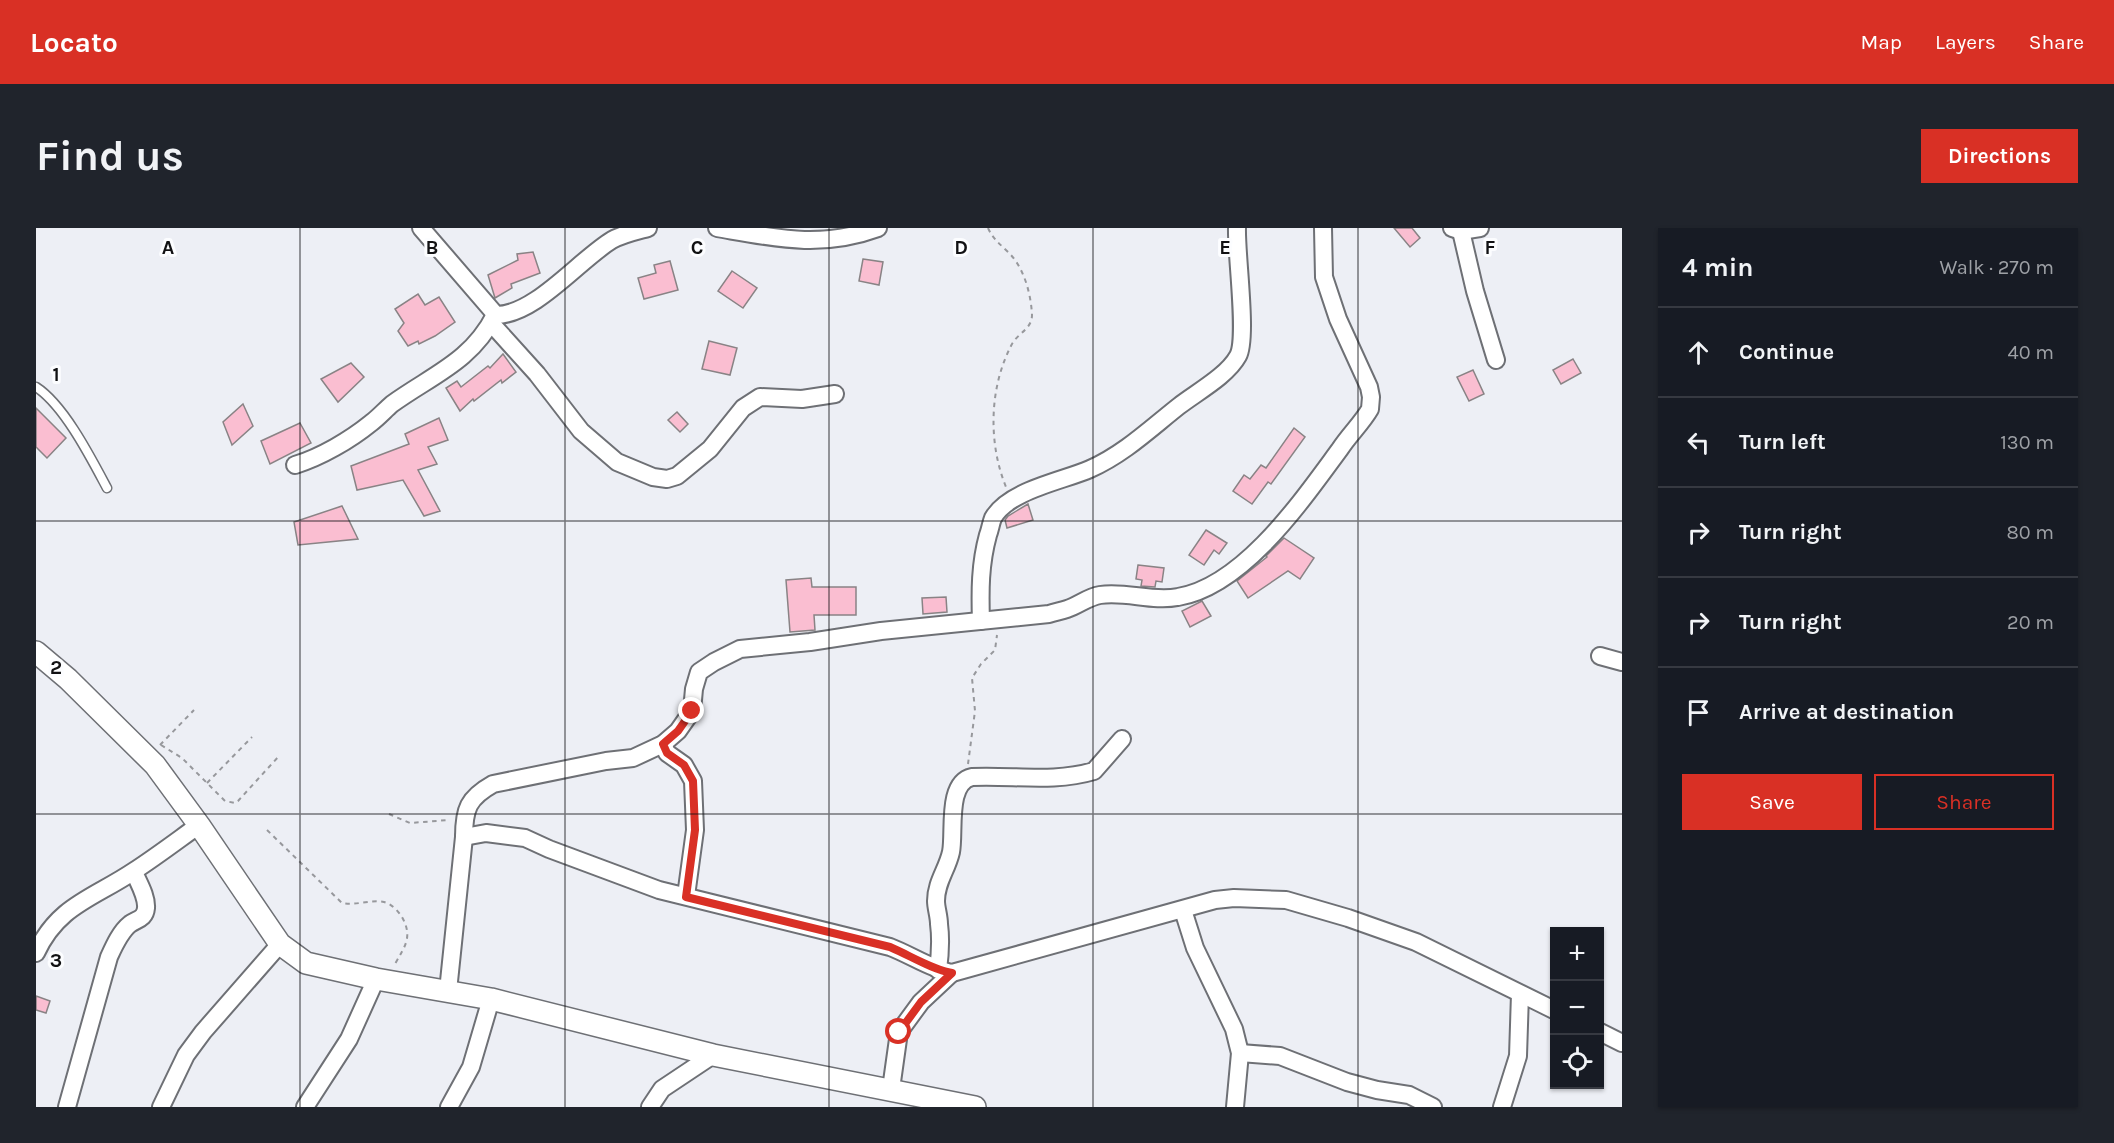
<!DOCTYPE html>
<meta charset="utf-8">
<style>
:root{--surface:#171b24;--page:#20242c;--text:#f1f3f6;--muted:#9ea1a6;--line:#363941;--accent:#d93025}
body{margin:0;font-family:Karla,sans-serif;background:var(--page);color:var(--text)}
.controls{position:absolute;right:18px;bottom:18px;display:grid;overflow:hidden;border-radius:0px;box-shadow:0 2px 4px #0004}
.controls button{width:54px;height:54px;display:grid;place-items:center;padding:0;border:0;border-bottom:2px solid var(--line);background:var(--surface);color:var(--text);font:30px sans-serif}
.stop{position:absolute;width:18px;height:18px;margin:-14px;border:4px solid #d93025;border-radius:50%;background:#fff}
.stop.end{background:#d93025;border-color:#fff;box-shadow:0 2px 6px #0008}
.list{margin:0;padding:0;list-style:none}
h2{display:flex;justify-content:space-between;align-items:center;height:78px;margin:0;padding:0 24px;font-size:26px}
h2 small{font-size:20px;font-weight:400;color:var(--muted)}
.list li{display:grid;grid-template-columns:39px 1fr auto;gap:18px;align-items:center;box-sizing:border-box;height:90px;padding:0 24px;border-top:2px solid var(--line)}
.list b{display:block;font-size:22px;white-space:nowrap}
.list em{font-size:20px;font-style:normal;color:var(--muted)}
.actions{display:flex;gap:12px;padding:18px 24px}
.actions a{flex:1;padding:14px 0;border:2px solid var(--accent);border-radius:0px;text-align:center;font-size:21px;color:var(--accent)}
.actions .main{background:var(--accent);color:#fff}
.icon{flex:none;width:33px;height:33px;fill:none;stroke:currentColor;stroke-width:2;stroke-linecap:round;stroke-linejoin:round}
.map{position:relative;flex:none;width:1586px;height:879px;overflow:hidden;border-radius:0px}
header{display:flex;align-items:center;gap:36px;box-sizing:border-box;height:84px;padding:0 30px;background:var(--accent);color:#fff}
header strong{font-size:28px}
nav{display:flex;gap:33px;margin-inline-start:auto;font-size:21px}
.intro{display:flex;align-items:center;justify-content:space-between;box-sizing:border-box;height:144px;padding:0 36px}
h1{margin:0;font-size:42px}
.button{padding:15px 27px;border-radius:0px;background:var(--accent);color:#fff;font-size:21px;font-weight:700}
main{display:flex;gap:36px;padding:0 36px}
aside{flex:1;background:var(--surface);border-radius:0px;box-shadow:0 2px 4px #0004}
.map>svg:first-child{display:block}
</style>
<header>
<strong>Locato</strong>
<nav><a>Map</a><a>Layers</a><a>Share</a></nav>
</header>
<div class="intro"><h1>Find us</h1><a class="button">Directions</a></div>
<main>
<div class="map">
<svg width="1586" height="879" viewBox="0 0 1586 879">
<rect width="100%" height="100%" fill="#edeff5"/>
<g fill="#fabed1" stroke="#898385" stroke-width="1.5">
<polygon points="1358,0 1376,0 1384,10 1374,19"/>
<polygon points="497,24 504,45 475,56 476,60 459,70 452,47 482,32 481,26"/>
<polygon points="827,31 847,34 843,57 823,53"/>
<polygon points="634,33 642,62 608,71 602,50 620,45 618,37"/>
<polygon points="696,43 721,60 707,80 682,63"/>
<polygon points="382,66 389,77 403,69 419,94 399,108 383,116 382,113 372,118 362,103 368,95 359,81"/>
<polygon points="673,113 701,120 694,147 666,141"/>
<polygon points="467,126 480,144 466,155 465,152 438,173 437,171 424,183 410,160 421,153 425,159 452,138 454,140"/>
<polygon points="1537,131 1545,145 1525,156 1517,142"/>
<polygon points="315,135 328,149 302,174 285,151"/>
<polygon points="1437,142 1448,166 1433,173 1421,149"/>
<polygon points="207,176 217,198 196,217 187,194"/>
<polygon points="0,180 30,210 11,230 0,219"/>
<polygon points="641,184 652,196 644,204 632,192"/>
<polygon points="403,190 412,212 392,219 401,236 382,242 404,283 388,288 367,252 321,262 315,238 373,216 369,206"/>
<polygon points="264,195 275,215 234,236 225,213"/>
<polygon points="1258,200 1269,209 1235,256 1232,254 1216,276 1197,263 1208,247 1214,251 1225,237 1230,240"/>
<polygon points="992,276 997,292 971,300 969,292 972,288"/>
<polygon points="306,278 322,311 262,317 258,294"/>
<polygon points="1170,302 1191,315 1183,326 1178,322 1168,337 1153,327"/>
<polygon points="1248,310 1278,330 1264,351 1252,343 1212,370 1201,353 1231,329 1230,328"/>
<polygon points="1102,337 1128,340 1126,354 1120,353 1119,359 1105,358 1106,352 1100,351"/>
<polygon points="775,350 776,359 820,359 820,387 778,387 779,402 754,404 750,352"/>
<polygon points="910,369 911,384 887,386 886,370"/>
<polygon points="1166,373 1175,388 1154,399 1146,383"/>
<polygon points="0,768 14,773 10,785 0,782"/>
</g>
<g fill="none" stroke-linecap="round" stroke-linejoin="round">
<g stroke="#6e7075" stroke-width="11">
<path id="service" d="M 0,159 C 28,177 55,230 71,260"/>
</g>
<g stroke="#6e7075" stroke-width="20">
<g id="minor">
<path d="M 385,0 L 460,87 C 499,87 543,32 576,12 C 587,6 601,3 612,0"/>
<path d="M 681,0 C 739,10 785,21 842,0"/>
<polyline points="1416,0 1425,3 1444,0"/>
<polyline points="1425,3 1439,63 1460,132"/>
<polyline points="455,95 501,146 545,203 581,234 617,249 631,251 641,248 674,221 707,180 724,169 766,171 799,166"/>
<path d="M 259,237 C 285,229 314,212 335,195 C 343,189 349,182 356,176 C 396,147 435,134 459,87"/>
<path d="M 945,393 C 944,363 944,336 952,307 C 954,302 955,295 957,290 C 973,262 1027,253 1054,241 C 1088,226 1115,200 1143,178 C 1161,164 1191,148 1202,128 C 1212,110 1200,26 1201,0"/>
<polyline points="1564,428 1586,434"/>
<polyline points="627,516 631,525 648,537 657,553 659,602 650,668"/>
<path d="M 428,609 L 450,605 L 489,610 L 513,621 L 623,662 L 854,719 C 875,727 895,741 916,745 L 1179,672 L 1198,670 L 1250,672 L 1312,690 L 1380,714 L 1518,782"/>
<polyline points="1147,682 1159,720 1198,801 1204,825 1199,879"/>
<path d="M 0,725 C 22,677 58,670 98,643 C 121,628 142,612 163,597"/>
<path d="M 902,742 C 904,727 905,711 903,696 C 903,688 900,680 900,673 C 900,654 911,642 915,624 C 919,604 910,555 936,549 C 977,547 1018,555 1058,543 L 1086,511"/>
<path d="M 412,763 L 428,609 C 428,581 432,570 457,556 L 570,533 L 597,530 L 627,516 L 642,503 L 656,483 L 658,461 L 663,444 L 678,434 L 704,421 L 774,414 L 845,403 L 1013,386 C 1019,384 1025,383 1031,381 C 1043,377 1052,369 1064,367 C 1090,363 1116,374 1142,369 C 1208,358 1267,271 1304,221 C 1313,207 1326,195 1334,181 L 1335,169 L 1333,159 L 1302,91 L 1288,49 L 1287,0"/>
<polyline points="1564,804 1586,815"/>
<polyline points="1204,825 1244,828 1311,854 1341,862 1373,867 1397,879"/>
<polyline points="855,861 863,804 885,774 916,745"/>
<path d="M 31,879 L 73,729 C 78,718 84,704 94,696 C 101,691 109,691 110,680 C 111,668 102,654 98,644"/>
<polyline points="125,879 150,827 167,804 244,716"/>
<polyline points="269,879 313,811 340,751"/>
<polyline points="413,879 435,839 455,771"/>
<polyline points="614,879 626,861 677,827"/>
<polyline points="1466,879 1482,828 1484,766"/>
</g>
</g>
<g stroke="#6e7075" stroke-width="24">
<polyline id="tertiary" points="0,424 32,451 119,537 163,597 244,716 270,735 340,751 455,771 677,827 939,879"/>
</g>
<g stroke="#97989c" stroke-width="2" stroke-dasharray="4.5 4.5" stroke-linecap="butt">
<path d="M 952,0 C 957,11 964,16 972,24 C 988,39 995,66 996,87 C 996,101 982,105 976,116 C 953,159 952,215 970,259"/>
<polyline points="124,517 158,482"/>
<polyline points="125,517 146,530 189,573 199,575 202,573 243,528"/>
<polyline points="932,536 939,483 936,450 945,436 959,422 961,407"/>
<polyline points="171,555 216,509"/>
<polyline points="353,586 374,595 413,592"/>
<path d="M 231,602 L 306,675 C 320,678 335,671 348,674 C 356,676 362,683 366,689 C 377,709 369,718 359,736"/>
</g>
<use href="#service" stroke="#fff" stroke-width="8"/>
<use href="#minor" stroke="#fff" stroke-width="16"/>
<use href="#tertiary" stroke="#fff" stroke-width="21"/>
</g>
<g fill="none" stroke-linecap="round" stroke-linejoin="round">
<path stroke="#d93025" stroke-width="8" d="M 656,483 L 642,503 L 627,516 L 631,525 L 648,537 L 657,553 L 659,602 L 650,669 L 854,719 C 875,728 895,741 916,745 L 885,774 L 863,804"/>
</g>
<path fill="none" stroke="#111113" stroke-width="1.5" stroke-opacity="0.55" d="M 264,0 L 264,879M 529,0 L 529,879M 793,0 L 793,879M 1057,0 L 1057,879M 1322,0 L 1322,879M 0,293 L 1586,293M 0,586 L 1586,586"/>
<g font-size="20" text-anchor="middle" font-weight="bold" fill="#111113" stroke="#fcfdff" stroke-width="6" stroke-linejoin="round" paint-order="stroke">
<text x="132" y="26">A</text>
<text x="396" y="26">B</text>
<text x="661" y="26">C</text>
<text x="925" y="26">D</text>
<text x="1189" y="26">E</text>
<text x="1454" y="26">F</text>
<text x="20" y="153">1</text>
<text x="20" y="446">2</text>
<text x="20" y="739">3</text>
</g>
</svg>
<div class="controls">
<button>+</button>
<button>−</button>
<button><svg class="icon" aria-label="locate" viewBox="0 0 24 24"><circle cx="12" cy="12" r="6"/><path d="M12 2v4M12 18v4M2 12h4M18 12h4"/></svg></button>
</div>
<div class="stop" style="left:863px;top:804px"></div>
<div class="stop end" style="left:656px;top:483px"></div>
</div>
<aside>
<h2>4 min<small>Walk · 270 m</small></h2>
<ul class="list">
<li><svg class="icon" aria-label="ahead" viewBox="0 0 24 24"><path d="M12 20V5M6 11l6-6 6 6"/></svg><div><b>Continue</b></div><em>40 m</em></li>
<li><svg class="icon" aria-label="left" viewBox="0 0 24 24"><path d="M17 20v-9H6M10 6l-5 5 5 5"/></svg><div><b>Turn left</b></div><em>130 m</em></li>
<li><svg class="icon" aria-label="right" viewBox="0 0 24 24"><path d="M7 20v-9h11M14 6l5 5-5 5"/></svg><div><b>Turn right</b></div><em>80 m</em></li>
<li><svg class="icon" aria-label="right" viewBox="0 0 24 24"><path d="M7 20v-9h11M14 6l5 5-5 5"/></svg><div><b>Turn right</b></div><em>20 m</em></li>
<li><svg class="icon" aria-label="arrive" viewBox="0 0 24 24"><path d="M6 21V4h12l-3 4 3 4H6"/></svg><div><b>Arrive at destination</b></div></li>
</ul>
<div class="actions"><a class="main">Save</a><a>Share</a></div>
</aside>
</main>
